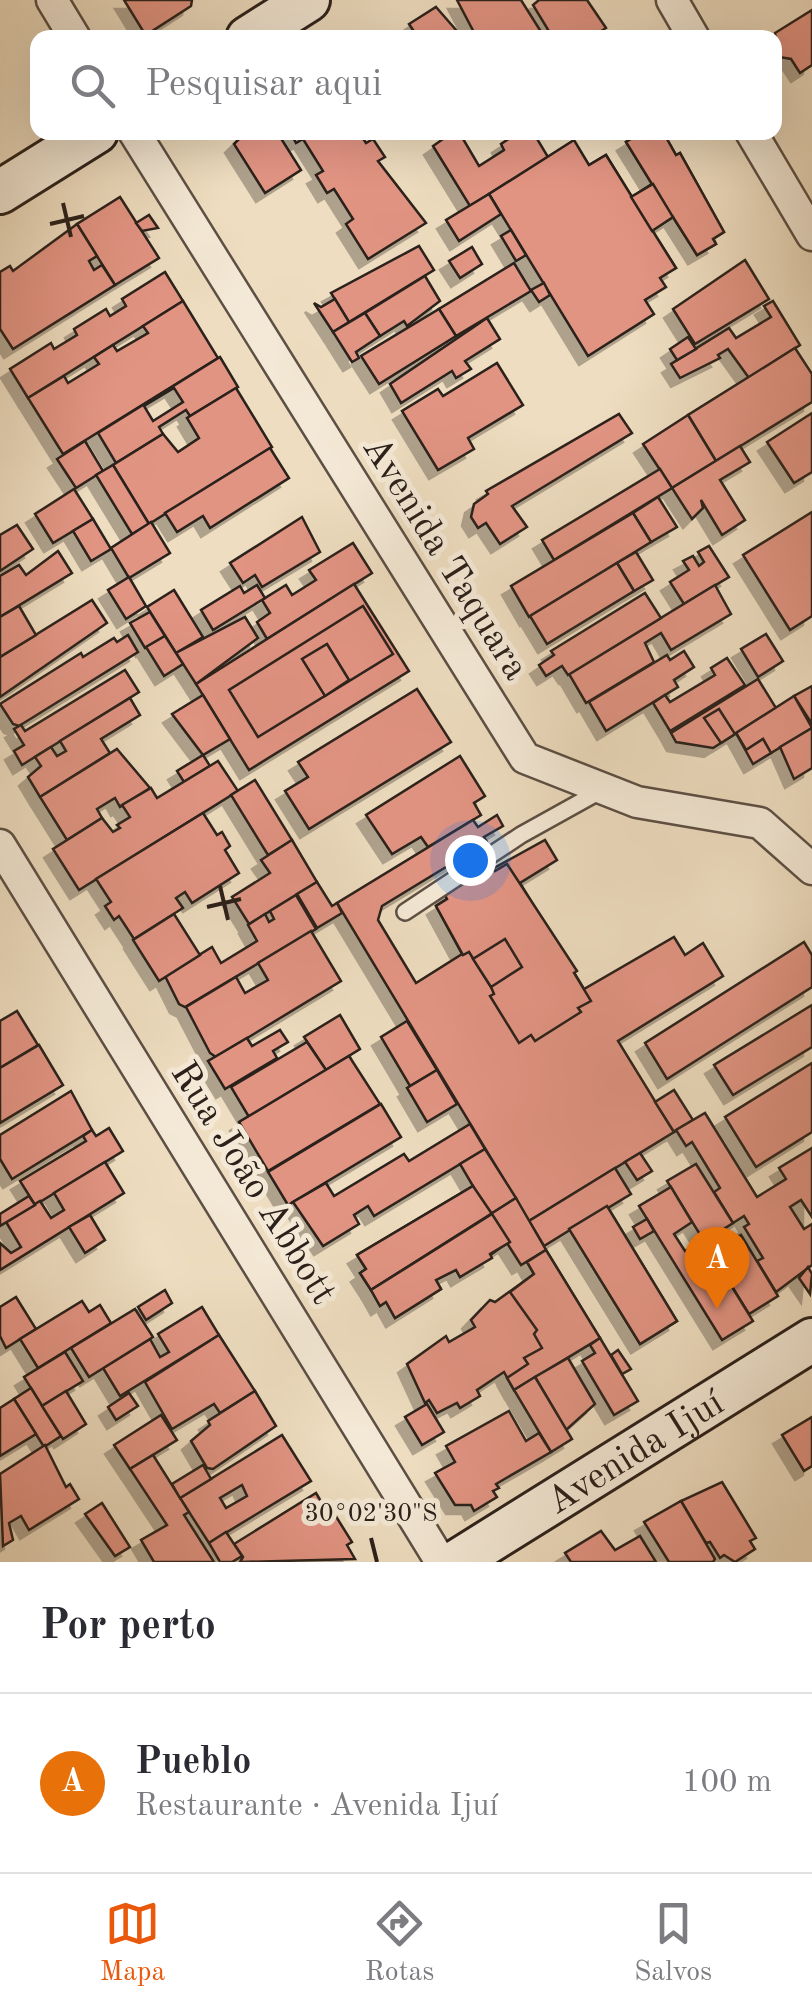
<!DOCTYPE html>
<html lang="pt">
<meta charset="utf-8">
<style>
:root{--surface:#fff;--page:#f7f7f7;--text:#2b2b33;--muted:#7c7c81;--line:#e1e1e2;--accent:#ea580c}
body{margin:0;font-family:"Old Standard TT",serif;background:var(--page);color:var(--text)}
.you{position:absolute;left:470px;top:860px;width:35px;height:35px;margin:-25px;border:8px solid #fff;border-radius:50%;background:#1a73e8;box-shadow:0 0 0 15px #1a73e833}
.badge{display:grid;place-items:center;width:65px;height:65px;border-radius:50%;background:var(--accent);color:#fff;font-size:32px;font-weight:700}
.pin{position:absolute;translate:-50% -82px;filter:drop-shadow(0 2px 5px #0008)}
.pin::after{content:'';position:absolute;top:52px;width:35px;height:30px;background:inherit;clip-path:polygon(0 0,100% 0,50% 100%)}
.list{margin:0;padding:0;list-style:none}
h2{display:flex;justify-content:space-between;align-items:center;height:130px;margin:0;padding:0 40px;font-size:42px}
h2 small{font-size:32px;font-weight:400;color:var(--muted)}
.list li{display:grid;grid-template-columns:65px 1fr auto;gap:30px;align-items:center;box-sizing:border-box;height:180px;padding:0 40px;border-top:2px solid var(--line)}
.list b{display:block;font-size:38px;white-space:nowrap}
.list p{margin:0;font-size:32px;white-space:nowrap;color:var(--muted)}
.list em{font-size:32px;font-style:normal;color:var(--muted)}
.icon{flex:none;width:55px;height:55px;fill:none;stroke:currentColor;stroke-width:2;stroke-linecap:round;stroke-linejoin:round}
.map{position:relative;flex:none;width:812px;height:1562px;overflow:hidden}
.search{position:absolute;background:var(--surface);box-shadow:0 10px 40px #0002;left:30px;right:30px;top:30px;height:110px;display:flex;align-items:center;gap:25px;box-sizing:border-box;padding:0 35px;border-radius:20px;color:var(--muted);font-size:38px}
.sheet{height:310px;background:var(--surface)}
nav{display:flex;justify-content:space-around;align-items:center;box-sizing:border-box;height:140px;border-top:2px solid var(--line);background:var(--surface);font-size:28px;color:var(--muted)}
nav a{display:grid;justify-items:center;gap:5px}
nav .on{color:var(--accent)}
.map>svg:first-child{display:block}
</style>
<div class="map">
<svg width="812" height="1562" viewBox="0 0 812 1562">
<defs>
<filter id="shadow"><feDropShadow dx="-9" dy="9" stdDeviation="0" flood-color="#0004"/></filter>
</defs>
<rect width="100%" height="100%" fill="#eeddc0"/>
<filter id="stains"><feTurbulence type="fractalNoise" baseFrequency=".002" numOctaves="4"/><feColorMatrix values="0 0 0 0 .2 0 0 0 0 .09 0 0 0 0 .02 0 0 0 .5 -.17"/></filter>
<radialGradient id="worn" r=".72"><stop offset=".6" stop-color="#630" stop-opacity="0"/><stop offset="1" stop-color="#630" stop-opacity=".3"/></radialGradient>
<g fill="#e29483" stroke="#2b201a" stroke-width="2.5" fill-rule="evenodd" filter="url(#shadow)">
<polygon points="124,0 192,0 191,6 149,33 143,31"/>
<polygon points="457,0 521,0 545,38 477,38"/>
<polygon points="587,0 606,28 590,38 553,38 533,5 539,0"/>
<polygon points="436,7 463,38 401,38 413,30 409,24"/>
<polygon points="812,10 812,65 800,73 791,59 779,57 775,33"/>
<polygon points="246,132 277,132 301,170 265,193 234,144"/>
<polygon points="290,132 359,132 366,143 373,139 385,157 378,161 426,223 368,259 346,224 353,219 334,189 327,193 316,175 323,171 303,139 296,143"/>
<polygon points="453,132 459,132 479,166 504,150 501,144 519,132 533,132 548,157 470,206 433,146"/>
<polygon points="642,132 663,132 676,155 680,153 724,232 713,239 716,244 697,255 673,217 652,230 676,268 642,283 624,253 621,256 578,179 589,172 586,167 606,155 632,197 652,184 626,142"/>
<polygon points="642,132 663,132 676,155 680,153 724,232 713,239 716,244 697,255 673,217 652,230 676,268 660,278 666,287 645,300 654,314 588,356 489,194 574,140 589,165 606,155 632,197 652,184 626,142"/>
<polygon points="653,184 673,217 652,231 631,197"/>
<polygon points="489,194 501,214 459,241 446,220"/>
<polygon points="120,197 159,258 115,285 77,224"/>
<polygon points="149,215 158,228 142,231 136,223"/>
<polygon points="77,224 97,256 89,261 94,270 102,265 115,285 13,349 0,329 0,272 10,266 13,271"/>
<polygon points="511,230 526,255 516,261 501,236"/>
<polygon points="419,246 434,270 349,322 331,293"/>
<polygon points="472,247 482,264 460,278 449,261"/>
<polygon points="745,260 769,299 695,344 673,309"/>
<polygon points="514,263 531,291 456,336 439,309"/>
<polygon points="165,272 183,301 28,398 10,369 51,343 54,349 77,335 74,329 106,309 110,316 126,306 122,299"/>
<polygon points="425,276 440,301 407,326 404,321 380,336 365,313"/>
<polygon points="544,283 550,295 539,302 531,290"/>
<polygon points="335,299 349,322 333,332 314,303 321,307"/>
<polygon points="183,301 218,358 63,454 28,398 64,376 68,383 99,364 94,357 113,345 117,351 148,333 143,326"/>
<polygon points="773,301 800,345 749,378 728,349 718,355 720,358 680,378 671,364 729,328 736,338 771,317 764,306"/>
<polygon points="439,309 456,336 379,384 361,356"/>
<polygon points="365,313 380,336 356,352 359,358 352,362 333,332"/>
<polygon points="487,318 500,339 465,361 471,369 456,378 452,371 401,403 390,384"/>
<polygon points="688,337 696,349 677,360 670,349"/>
<polygon points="795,348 812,374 812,402 716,461 688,415"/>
<path d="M 220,357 L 238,387 L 190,416 L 186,410 L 159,427 L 163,434 L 116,463 L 98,433 ZM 174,388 L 183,402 L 153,421 L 144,406 Z"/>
<polygon points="497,363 523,405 468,438 474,449 438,470 402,411 438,389 443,396"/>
<polygon points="236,388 272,447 149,524 113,465 163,434 178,452 199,438 187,418"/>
<polygon points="812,413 812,472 794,483 767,442"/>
<polygon points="619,414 632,433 512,506 527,527 500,544 486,523 478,528 471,517 474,504 488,494 486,491"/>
<polygon points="688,415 716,461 672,488 643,444"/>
<polygon points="85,441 103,471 76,488 57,459"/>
<polygon points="740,446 750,462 720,480 745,520 722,535 701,500 703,508 692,519 672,488"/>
<polygon points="270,448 289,478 210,528 203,516 177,532 165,513"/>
<polygon points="113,465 149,524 132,534 96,475"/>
<polygon points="660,469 672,488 554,560 542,540"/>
<polygon points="74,489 93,519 53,543 35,514"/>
<polygon points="658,497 677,527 651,542 633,513"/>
<polygon points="812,512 812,616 790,630 743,555"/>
<polygon points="633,513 651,542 529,617 511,586"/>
<polygon points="302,517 320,552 262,587 255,575 243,583 230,563"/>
<polygon points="93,519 111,549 91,561 73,531"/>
<polygon points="151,522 170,553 129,578 111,548"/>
<polygon points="17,525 33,549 0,571 0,535"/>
<polygon points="353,543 372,573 267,639 257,622 270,613 262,600 286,585 292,595 316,580 309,570"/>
<polygon points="709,546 729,577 684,604 670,582 689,570 683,561 693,556 699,566 704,562 698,552"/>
<polygon points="58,551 72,573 0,617 0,576 19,565 26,575"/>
<polygon points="636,552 653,580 634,591 617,563"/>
<polygon points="617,563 634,591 547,644 530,616"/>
<polygon points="129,577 146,606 126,619 108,590"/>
<polygon points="354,584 409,671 249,770 196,684"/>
<polygon points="257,585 265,598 213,630 201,610 240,586 244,593"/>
<polygon points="715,585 731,614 671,650 661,633 645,643 654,662 586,703 569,674"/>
<polygon points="174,590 203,637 176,653 147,607"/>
<polygon points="645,593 661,618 568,675 562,666 546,676 539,665 554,655 551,651"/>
<polygon points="92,600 107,623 0,697 0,657"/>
<polygon points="19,606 36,635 0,657 0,617"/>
<polygon points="363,606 393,654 258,737 229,690"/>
<polygon points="150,612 165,636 145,648 130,623"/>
<polygon points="245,617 258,638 196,684 176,653"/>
<polygon points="766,634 783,661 758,677 741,649"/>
<polygon points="128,635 138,652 19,726 13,724 0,704 81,653 83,657 114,638 117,642"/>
<polygon points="165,636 183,664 164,676 146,647"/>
<polygon points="327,644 349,680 325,696 302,659"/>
<polygon points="684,651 694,667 674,680 678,687 606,731 589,702 667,655 670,660"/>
<polygon points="727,658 745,685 670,731 653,703 665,695 670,702 715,675 711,668"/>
<polygon points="125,670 139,692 22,765 14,751 24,745 14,729 21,725 25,731"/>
<polygon points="758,679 776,708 713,748 676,742 671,733"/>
<polygon points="812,686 812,724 794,696"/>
<polygon points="417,689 451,742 309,829 285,791 308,777 298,762"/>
<polygon points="203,695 230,739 203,755 172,714"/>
<polygon points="794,696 812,728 771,753 763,739 746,750 736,733"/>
<polygon points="130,698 140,715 101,739 110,753 40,797 28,777 41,766 35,757 51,747 57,756 66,751 60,741"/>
<polygon points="719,709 735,734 721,743 704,718"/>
<polygon points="812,728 812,768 794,779 780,747"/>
<polygon points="736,733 746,750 763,739 771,753 753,764"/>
<polygon points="117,749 150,788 120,807 115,798 97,809 102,818 67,840 40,797"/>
<polygon points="203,755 210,766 184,782 177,771"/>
<polygon points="460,756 485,796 474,803 481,815 428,847 421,837 392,854 366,815"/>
<polygon points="218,761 238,791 79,890 53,849 102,818 113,832 120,828 117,825 130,817 122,805 151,788 157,798"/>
<polygon points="255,780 292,840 268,855 231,795"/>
<polygon points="203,813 217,835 222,832 230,846 225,850 239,873 192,903 185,892 176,898 183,908 134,939 119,916 114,920 105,906 111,902 96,879"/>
<polygon points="497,815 503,826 484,837 487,842 382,906 378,920 416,983 462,954 436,906 447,899 445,895 545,840 557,860 520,883 584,989 674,937 685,955 703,943 723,976 618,1041 674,1132 529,1221 337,903 473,820 478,827"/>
<polygon points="292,840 317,882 249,924 232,897 270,873 261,860"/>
<polygon points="507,864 577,971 574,973 591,1001 578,1008 581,1012 535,1041 531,1035 519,1043 490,996 494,994 491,987 469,952 463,955 436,906 447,899 445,895 492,866 495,871"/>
<polygon points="317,882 332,906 337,903 342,913 317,928 297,894"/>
<polygon points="296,895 316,929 185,1007 179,1004 165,976 212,947 221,963 257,941 248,925 265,914 269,922 274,919 270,911"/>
<polygon points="174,914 200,955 159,981 133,940"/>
<polygon points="311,931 341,981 216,1057 210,1053 186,1007 236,977 245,993 268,980 258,963"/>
<polygon points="505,939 522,967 491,987 473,959"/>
<polygon points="804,942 812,955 812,987 667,1079 645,1043"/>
<polygon points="812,1005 812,1047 733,1095 714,1065"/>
<polygon points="17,1011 38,1045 0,1068 0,1021"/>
<polygon points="340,1015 360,1049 326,1070 304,1037"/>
<polygon points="407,1021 437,1070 410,1086 381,1037"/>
<polygon points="280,1030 288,1042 273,1051 277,1058 225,1089 208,1061 247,1038 252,1046"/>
<polygon points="307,1042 326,1070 249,1117 231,1087"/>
<polygon points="39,1045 63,1085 0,1123 0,1068"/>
<polygon points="349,1056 380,1104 268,1171 239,1122"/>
<polygon points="812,1063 812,1132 756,1167 725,1117"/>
<polygon points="437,1070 457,1104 427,1122 407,1088"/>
<polygon points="674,1090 693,1120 674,1132 655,1102"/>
<polygon points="71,1091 92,1130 12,1179 0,1159 0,1135"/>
<polygon points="381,1104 401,1137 288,1205 268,1172"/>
<polygon points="705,1113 757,1197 786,1179 779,1168 812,1148 812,1217 801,1200 790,1207 804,1229 812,1224 812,1265 776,1292 757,1261 763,1258 744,1227 749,1224 744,1216 733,1223 714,1192 720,1188 692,1142 686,1146 676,1130"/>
<polygon points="470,1124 485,1149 374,1216 368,1206 354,1215 359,1224 323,1246 293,1202 326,1183 334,1196 404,1154 409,1161"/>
<polygon points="109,1128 123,1151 35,1205 20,1181 86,1141 83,1136 92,1130 96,1136"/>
<polygon points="485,1149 516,1198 371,1290 360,1273 366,1269 357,1255 473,1186 460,1164"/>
<polygon points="640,1153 652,1171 637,1180 625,1162"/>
<polygon points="105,1162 124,1193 0,1270 0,1243 11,1253 21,1247 6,1222 40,1201 51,1218 64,1210 54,1193"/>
<polygon points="696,1164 733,1223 716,1234 723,1246 741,1235 778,1296 749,1314 667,1181"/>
<polygon points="615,1168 631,1194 608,1208 677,1321 640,1344 570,1230 544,1246 529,1221"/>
<polygon points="473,1186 492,1214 371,1290 360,1273 366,1269 357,1255"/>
<polygon points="671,1187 692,1222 674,1234 685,1251 703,1240 753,1321 722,1340 639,1206"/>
<polygon points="29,1196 35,1205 0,1226 0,1214"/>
<polygon points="516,1198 546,1250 521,1265 507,1243 460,1277 456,1270 436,1280 441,1289 395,1318 386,1302 380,1306 371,1290"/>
<polygon points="607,1206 677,1321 640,1344 569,1229"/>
<polygon points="492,1214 510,1242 490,1254 492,1258 460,1277 456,1270 436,1280 441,1289 395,1318 386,1302 380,1306 371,1290"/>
<polygon points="90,1215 105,1240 85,1253 69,1227"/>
<polygon points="647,1219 654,1231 640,1239 633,1227"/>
<polygon points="546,1250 600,1338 514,1390 504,1372 477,1390 480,1396 460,1408 457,1403 437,1413 429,1400 425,1403 407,1364 446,1336 449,1342 475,1327 471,1320 490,1300 495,1302 534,1274 527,1262"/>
<polygon points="546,1250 600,1338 514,1390 507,1378 528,1364 524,1358 542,1348 534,1334 537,1330 510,1292 534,1274 527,1262"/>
<polygon points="808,1267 812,1274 810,1294 799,1278"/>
<polygon points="165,1290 172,1303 146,1320 138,1307"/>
<polygon points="16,1297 36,1329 6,1348 0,1336 0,1307"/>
<polygon points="82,1301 89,1312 100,1305 111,1323 38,1368 20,1339"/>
<polygon points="202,1307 219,1335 120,1396 103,1368 150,1339 160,1357 169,1352 158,1334"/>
<polygon points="135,1309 153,1337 89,1377 71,1348"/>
<polygon points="219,1335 255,1391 220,1413 214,1404 172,1429 145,1382"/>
<polygon points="600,1338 638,1401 614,1415 582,1361 595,1353 590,1345"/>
<polygon points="618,1350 631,1369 622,1374 611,1355"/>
<polygon points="65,1352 83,1381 42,1406 24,1377"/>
<polygon points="568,1358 595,1404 566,1430 535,1377"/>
<polygon points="535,1377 572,1439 551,1452 514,1390"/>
<polygon points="31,1388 61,1436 44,1447 14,1399"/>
<polygon points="66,1391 86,1424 63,1439 42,1406"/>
<polygon points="255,1391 276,1426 213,1469 207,1468 191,1441 210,1425 208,1421"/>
<polygon points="129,1393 138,1406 116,1420 108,1407"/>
<polygon points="14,1399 36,1434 0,1456 0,1408"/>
<polygon points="427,1404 444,1432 422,1445 405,1417"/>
<polygon points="509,1411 526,1441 539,1433 551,1452 496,1484 499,1488 493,1491 497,1497 474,1511 471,1505 455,1505 435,1473 455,1462 446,1446"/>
<polygon points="161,1415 177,1440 130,1469 114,1445"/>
<polygon points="812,1417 812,1466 804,1471 782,1435"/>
<path d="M 282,1435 L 311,1481 L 209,1543 L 180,1498 ZM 242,1485 L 247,1496 L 226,1508 L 220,1498 Z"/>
<polygon points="45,1445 66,1487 70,1484 79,1499 29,1530 21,1516 9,1523 13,1540 3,1546 0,1474"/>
<polygon points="153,1455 189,1512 184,1515 214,1562 154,1562 141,1540 167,1525 130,1469"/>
<polygon points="203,1465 211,1479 180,1498 172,1484"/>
<polygon points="722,1482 756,1538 750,1541 755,1549 735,1562 724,1555 720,1558 710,1542 706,1543 681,1501"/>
<polygon points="316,1493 323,1505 327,1502 352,1542 347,1545 355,1559 240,1562 243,1557 234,1544"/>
<polygon points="681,1501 715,1559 713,1562 669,1562 644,1522"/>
<polygon points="102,1503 130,1547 115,1556 85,1514"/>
<polygon points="601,1531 615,1550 640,1536 656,1562 571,1562 565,1553"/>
<polygon points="226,1532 242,1556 232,1562 220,1562 209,1543"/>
</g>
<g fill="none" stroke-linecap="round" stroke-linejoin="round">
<g stroke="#5c4f44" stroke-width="20">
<polyline id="lane" points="405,912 521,835 602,790"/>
</g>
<g stroke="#5c4f44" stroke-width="35">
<g id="street">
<polyline points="52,0 75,38"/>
<polyline points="672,0 694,38"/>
<polyline points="134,132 525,758 637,802 760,823 812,869"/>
<polyline points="751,132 812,235"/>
<polyline points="0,845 441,1562"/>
</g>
</g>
<g stroke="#2b201a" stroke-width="48">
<g id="secondary">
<polyline points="248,38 308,0"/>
<polyline points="0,192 96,132"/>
<path id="s1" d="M 456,1562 L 812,1340"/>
</g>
</g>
<use href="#lane" stroke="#f4e9d6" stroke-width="15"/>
<use href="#street" stroke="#f4e9d6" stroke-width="30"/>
<use href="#secondary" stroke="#f4e9d6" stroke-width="42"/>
</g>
<path fill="none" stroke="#2b201a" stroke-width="4" d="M 63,203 L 71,237M 50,224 L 84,216M 220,886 L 228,920M 207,907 L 241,899M 371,1538 L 377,1562"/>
<g text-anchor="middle" stroke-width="10" stroke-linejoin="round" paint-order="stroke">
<g font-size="38" fill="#2b201a" stroke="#f4e9d6">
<text transform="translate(447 557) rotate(58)" y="13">Avenida Taquara</text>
<text transform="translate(255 1182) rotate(58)" y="13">Rua João Abbott</text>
<text dy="13" stroke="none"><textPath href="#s1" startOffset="210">Avenida Ijuí</textPath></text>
</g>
</g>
<g font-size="25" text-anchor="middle" fill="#2b201a" stroke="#f4e9d6" stroke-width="10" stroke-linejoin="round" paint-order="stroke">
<text x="371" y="1521">30°02'30"S</text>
</g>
<rect width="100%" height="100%" filter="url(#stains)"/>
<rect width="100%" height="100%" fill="url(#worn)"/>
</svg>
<div class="you"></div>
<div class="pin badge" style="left:717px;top:1309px;background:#e8710a">A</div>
<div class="search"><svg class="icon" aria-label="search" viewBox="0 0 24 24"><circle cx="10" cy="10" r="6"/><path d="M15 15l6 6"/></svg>Pesquisar aqui</div>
</div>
<section class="sheet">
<h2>Por perto<small></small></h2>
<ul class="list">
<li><span class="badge" style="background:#e8710a">A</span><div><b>Pueblo</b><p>Restaurante · Avenida Ijuí</p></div><em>100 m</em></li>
</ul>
</section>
<nav>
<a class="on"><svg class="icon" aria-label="map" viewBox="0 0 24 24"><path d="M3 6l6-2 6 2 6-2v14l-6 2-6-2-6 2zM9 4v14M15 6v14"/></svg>Mapa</a>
<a><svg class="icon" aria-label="directions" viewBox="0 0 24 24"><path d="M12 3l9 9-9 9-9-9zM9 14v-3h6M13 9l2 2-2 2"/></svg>Rotas</a>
<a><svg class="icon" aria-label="saved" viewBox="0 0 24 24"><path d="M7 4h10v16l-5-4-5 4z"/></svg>Salvos</a>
</nav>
